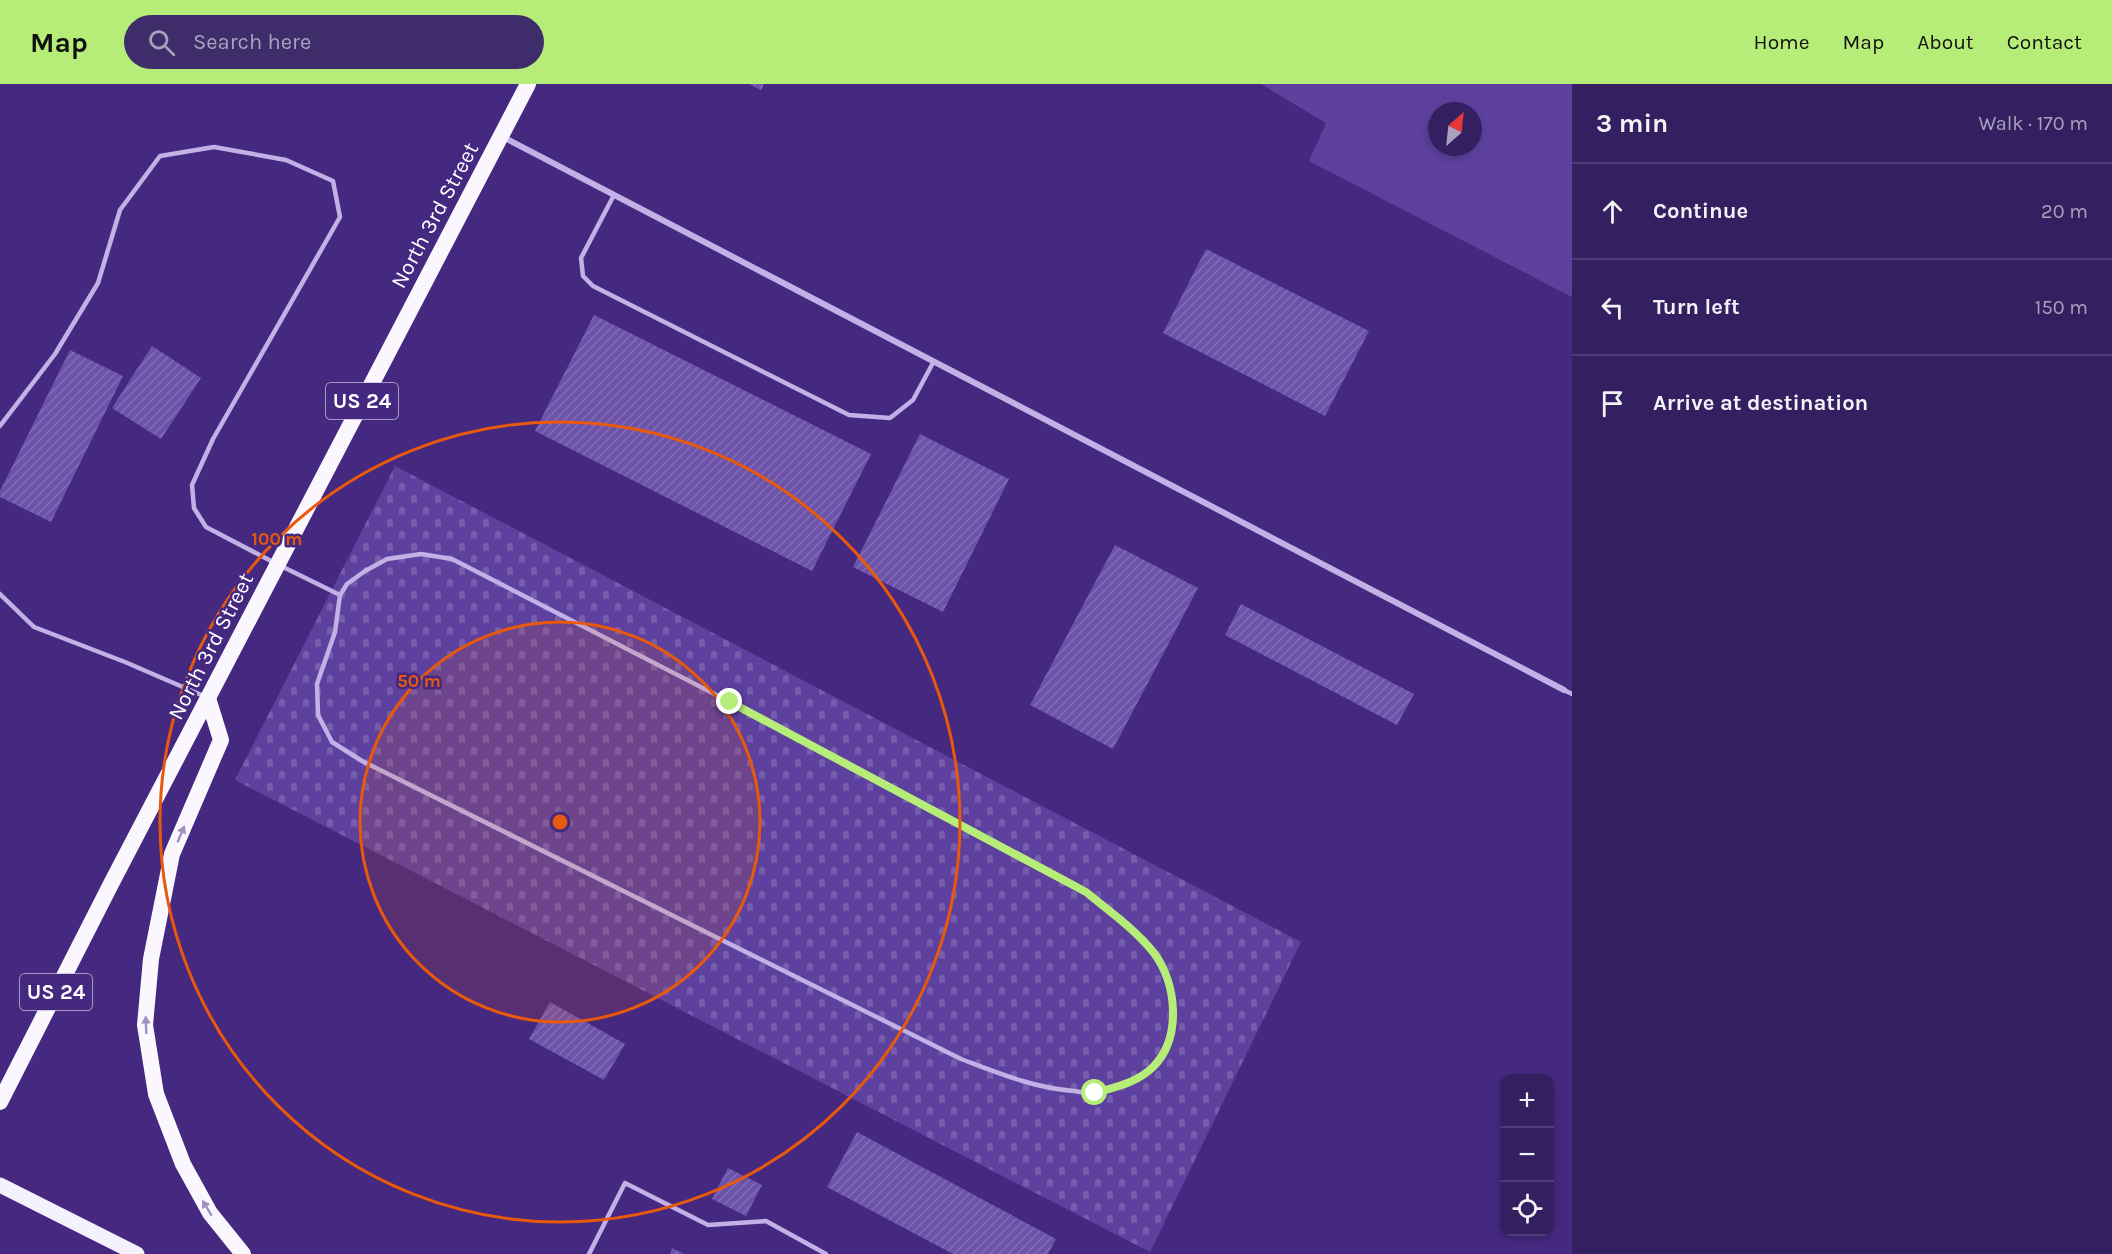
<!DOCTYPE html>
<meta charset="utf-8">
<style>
:root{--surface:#341f61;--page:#3f2c6a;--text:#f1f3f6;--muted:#a9a2bd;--line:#4e3d76;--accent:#b6ed78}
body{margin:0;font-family:Karla,sans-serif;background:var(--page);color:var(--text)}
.controls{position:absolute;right:18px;bottom:18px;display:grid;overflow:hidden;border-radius:12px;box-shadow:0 3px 9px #0003}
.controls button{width:54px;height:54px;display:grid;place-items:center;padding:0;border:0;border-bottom:2px solid var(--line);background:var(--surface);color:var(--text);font:30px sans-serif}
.compass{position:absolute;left:1428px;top:18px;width:54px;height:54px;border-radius:50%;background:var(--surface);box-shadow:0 3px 9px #0003;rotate:27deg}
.stop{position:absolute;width:18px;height:18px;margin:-14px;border:4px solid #b6ed78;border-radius:50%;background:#fff}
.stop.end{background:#b6ed78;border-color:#fff;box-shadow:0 2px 6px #0008}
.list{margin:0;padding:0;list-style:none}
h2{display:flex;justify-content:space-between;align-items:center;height:78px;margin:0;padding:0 24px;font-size:26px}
h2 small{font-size:20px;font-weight:400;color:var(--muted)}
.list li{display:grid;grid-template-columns:39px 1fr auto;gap:18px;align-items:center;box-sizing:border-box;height:96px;padding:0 24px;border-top:2px solid var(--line)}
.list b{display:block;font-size:22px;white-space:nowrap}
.list em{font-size:20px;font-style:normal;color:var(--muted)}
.icon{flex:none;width:33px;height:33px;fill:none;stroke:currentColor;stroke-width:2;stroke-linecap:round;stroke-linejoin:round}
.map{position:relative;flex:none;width:1572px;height:1170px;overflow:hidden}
header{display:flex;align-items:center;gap:36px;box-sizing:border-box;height:84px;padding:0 30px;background:var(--accent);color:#111}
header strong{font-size:28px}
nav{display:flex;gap:33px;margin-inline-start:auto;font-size:21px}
.search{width:420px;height:54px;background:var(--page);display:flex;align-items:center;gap:15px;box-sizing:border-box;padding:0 21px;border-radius:33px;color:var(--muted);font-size:22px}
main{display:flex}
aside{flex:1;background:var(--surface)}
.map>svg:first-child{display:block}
</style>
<header>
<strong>Map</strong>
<div class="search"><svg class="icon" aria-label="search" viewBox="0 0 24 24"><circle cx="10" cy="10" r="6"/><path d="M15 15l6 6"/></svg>Search here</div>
<nav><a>Home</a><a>Map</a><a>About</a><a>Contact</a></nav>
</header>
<main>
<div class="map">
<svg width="1572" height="1170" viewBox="0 0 1572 1170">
<defs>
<pattern id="cemetery-stones" width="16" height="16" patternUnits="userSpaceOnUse" patternTransform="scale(1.5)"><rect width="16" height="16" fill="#5e419f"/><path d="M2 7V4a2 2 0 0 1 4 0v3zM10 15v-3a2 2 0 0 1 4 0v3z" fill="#765ead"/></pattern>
<pattern id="building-hatch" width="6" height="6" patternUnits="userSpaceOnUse" patternTransform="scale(1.5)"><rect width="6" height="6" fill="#6d52aa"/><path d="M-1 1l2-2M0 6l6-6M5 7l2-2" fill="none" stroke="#836cb7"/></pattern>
</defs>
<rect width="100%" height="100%" fill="#452981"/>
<path fill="#5e419f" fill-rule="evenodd" d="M 1261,0 L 1572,0 L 1572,213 L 1309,77 L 1326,39 ZM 1437,27 L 1473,27 L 1473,63 L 1437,63 Z"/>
<polygon fill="url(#cemetery-stones)" points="395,382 1301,858 1150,1168 235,696"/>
<g fill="url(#building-hatch)">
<polygon points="749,0 764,0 761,6"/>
<polygon points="1206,165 1369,247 1325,332 1163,249"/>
<polygon points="594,231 871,370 812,487 535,347"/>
<polygon points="152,262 201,294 161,355 112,324"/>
<polygon points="70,266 123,292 51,438 0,413 0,407"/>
<polygon points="920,350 1009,395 943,528 853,483"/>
<polygon points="1115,461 1198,504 1113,665 1030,621"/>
<polygon points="1241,520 1414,610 1397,641 1225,551"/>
<polygon points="550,918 625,960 604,996 529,955"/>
<polygon points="857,1048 1056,1155 1048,1170 953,1170 827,1103"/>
<polygon points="728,1084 762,1101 746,1132 712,1115"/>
<polygon points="672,1164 684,1170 670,1170"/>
</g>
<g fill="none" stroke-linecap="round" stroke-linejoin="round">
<g stroke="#c1b1e6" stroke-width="4.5">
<polyline points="614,111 581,174 583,192 593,202 849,331 890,334 913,316 934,277"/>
<polyline points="0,342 55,270 98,199 120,126 160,72 214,63 286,76 333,97 340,133 213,355 192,401 194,424 206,443 273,478"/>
<path d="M 421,470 L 452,475 L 730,618 L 1086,808 C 1109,827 1134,845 1153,869 C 1178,900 1181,952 1154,982 C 1140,997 1116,1006 1097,1009 C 1090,1010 1081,1008 1074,1007 C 1034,1004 998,989 961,975 L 362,677 L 332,658 L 318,631 L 317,600 L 335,548 L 340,511 L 347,500 L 365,487 L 387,475 Z"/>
<polyline points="281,482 340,511"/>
<polyline points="0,510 34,543 125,578 206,613"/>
<polyline points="1564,606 1572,610"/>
<polyline points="589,1170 625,1099 708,1141 766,1137 826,1170"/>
</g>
<polyline stroke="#c1b1e6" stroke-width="6" points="503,53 1564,606"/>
<polyline stroke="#f6f2fd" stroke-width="15" points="0,1101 137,1170"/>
<g stroke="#faf8fe" stroke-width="16">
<polyline points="208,614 221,656 172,770 151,875 145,941 156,1010 183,1080 210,1129 243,1170"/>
<polyline points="0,1018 112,798 528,0"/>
</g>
</g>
<defs><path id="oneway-solid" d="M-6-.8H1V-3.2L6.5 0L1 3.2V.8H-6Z" transform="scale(1.5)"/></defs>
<g fill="#a090c0">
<use href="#oneway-solid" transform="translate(181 750) rotate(-67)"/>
<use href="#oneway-solid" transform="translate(146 941) rotate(-92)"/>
<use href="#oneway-solid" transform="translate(207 1124) rotate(-121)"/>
</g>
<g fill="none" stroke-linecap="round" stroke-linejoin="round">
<path stroke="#b6ed78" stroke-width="8" d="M 730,618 L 1086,808 C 1109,827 1135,845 1154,869 C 1177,900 1182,954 1153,983 C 1137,999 1115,1003 1095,1009"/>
</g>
<circle cx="560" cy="738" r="200" fill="#e8590c" fill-opacity=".12"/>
<g fill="none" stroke="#e8590c" stroke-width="3">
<circle cx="560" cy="738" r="200"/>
<circle cx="560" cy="738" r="400"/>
</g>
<g text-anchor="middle" stroke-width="5" stroke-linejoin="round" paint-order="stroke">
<g fill="#452981" stroke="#c7bfd9" stroke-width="1.5">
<rect x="326" y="299" width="72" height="36" rx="4.5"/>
<rect x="20" y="890" width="72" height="36" rx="4.5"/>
</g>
<g font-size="21" font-weight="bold" fill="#fff">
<text x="362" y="324">US 24</text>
<text x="56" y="915">US 24</text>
</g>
<g font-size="22" fill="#fff" stroke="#452981">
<text transform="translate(434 131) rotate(-62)" y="8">North 3rd Street</text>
<text transform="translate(210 562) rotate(-63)" y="8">North 3rd Street</text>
</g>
</g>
<circle cx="560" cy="738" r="9" fill="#e8590c" stroke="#452981" stroke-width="3"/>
<g font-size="18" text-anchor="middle" font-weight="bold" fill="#e8590c" stroke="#452981" stroke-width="5" stroke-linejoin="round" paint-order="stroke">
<text x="277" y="461">100 m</text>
<text x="419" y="603">50 m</text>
</g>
</svg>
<div class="controls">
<button>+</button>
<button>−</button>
<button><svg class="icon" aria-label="locate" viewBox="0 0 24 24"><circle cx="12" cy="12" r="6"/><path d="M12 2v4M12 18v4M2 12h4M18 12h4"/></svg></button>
</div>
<svg class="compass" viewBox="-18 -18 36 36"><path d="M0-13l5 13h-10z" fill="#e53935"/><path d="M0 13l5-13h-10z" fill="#a9a2bd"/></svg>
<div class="stop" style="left:1095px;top:1009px"></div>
<div class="stop end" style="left:730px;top:618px"></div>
</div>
<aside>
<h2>3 min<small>Walk · 170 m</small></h2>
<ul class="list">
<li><svg class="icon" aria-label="ahead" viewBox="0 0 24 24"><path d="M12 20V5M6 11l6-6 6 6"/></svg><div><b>Continue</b></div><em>20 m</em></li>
<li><svg class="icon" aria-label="left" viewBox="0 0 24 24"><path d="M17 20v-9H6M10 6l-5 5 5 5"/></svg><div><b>Turn left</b></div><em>150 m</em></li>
<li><svg class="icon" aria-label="arrive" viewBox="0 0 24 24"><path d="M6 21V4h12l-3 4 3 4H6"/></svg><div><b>Arrive at destination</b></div></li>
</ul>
</aside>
</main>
